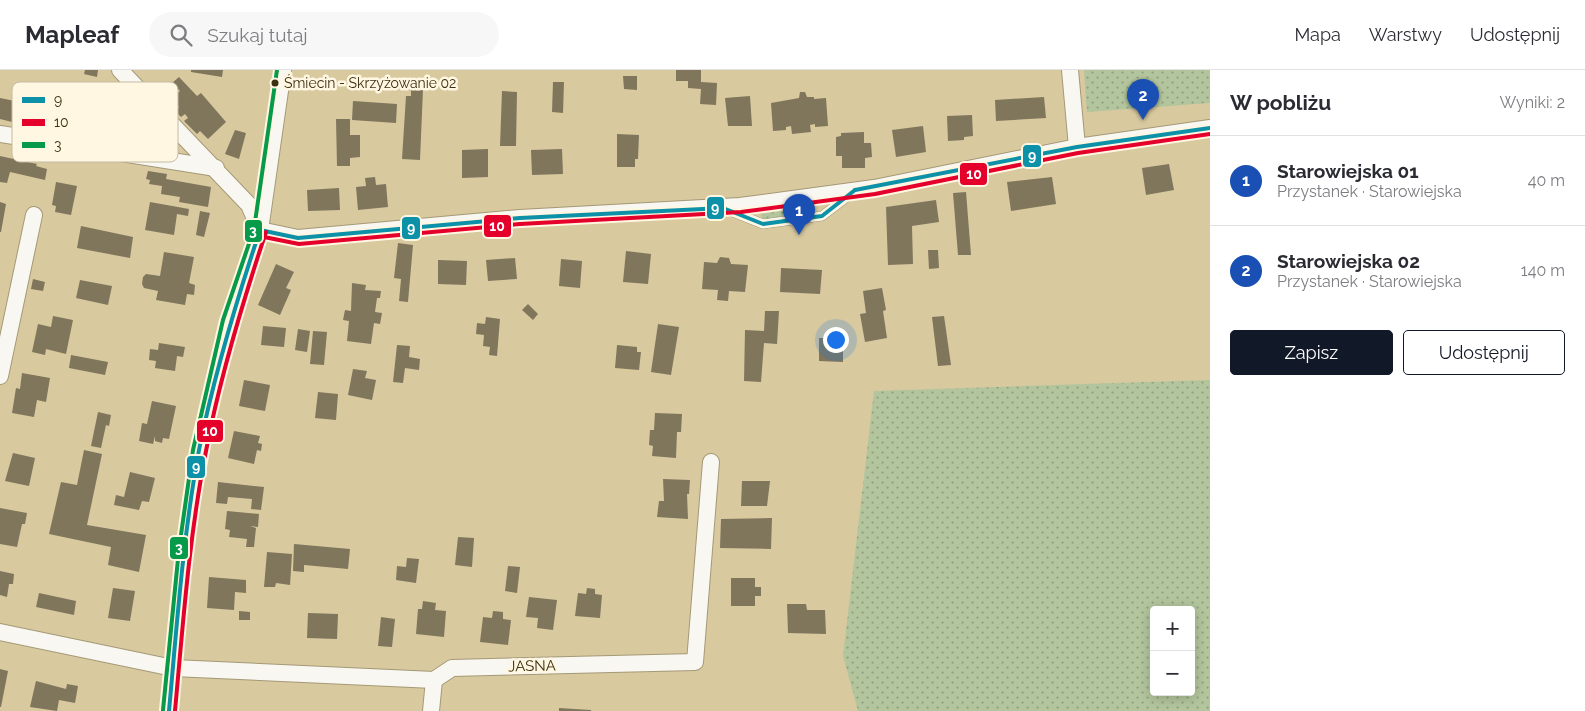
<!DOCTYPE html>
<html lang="pl">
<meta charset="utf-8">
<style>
:root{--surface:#fff;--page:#f7f7f7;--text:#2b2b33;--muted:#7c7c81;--line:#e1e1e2;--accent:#111827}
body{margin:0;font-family:Raleway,sans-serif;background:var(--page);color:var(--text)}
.controls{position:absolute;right:15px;bottom:15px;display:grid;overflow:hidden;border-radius:5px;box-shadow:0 2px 12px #0003}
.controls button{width:45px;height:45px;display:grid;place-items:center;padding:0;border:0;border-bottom:1px solid var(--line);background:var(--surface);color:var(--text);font:25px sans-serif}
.you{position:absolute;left:835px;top:269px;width:18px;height:18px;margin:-12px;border:4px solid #fff;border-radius:50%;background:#1a73e8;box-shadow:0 0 0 8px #1a73e833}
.badge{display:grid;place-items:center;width:32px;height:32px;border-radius:50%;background:var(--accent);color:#fff;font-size:16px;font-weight:700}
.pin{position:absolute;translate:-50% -41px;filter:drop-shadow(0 1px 2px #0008)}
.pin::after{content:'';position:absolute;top:26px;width:18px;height:15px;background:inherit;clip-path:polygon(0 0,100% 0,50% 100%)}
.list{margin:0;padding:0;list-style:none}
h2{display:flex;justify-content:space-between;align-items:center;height:65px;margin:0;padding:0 20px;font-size:21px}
h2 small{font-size:16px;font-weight:400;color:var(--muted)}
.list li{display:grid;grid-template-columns:32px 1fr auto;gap:15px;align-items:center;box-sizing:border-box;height:90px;padding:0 20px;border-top:1px solid var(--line)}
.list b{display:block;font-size:19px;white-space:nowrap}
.list p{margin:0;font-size:16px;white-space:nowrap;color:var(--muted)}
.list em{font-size:16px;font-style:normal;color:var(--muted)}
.actions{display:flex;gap:10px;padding:15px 20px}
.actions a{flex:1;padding:11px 0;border:1px solid var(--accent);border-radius:5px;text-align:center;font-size:18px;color:var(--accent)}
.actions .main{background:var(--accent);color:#fff}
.icon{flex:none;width:28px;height:28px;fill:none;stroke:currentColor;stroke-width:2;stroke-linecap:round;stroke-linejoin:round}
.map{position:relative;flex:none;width:1210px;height:641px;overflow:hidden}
header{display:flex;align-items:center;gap:30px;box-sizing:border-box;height:70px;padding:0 25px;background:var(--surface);border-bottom:1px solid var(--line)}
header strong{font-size:24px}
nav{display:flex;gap:28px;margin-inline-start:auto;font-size:18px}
.search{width:350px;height:45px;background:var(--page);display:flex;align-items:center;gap:12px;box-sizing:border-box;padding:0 18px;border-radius:28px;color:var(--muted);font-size:19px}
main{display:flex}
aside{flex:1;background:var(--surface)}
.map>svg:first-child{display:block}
</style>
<header>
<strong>Mapleaf</strong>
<div class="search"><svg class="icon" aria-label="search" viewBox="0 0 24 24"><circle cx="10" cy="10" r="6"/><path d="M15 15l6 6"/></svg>Szukaj tutaj</div>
<nav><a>Mapa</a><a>Warstwy</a><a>Udostępnij</a></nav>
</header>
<main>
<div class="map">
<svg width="1210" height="641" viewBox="0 0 1210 641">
<defs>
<pattern id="grass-dots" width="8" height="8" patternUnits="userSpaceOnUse" patternTransform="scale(1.25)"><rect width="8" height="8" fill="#b2c59d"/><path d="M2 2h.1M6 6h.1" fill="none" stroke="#92a07f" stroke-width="1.8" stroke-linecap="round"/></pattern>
</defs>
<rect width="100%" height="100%" fill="#d8c99f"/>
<g fill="url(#grass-dots)" fill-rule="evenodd">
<polygon points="1084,0 1210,0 1210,33 1087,42"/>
<polygon points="814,137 816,139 814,142 769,150 762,148 761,144"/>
<path d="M 1210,310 L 1210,641 L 858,641 L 843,586 L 874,321 ZM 1154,540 L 1191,540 L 1191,622 L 1154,622 Z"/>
</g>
<g fill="#7f765c">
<polygon points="85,0 98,0 97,7 84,4"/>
<polygon points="191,0 223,0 222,7 191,2"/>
<polygon points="676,0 701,0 701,12 717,13 716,35 700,34 701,19 688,18 688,11 676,11"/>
<polygon points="623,6 637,6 637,20 624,19"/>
<polygon points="179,7 197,26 201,23 226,52 208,69 200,61 197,64 184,51 188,48 185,44 181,47 175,41 179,37 171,29 180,21 172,13"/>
<polygon points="553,12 564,12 563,43 552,42"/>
<polygon points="411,18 423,19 420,90 402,89 406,26 411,26"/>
<polygon points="502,21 517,22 516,76 500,76"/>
<polygon points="800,22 805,22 807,27 814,27 814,29 826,28 828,56 815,57 815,54 810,55 811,62 792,64 791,56 786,57 786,60 773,61 771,33 799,28"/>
<polygon points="750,26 752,56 728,56 725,28"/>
<polygon points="1044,27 1046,48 996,51 995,30"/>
<polygon points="0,28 20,32 16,53 0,49"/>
<polygon points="353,31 397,34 396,53 352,50"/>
<polygon points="972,45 973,66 964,67 964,70 948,71 947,46"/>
<polygon points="336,49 350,49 350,65 360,65 360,87 350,88 350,96 337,96"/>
<polygon points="923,56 926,82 896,87 892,60"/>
<polygon points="235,60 246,63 239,89 225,84"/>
<polygon points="864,62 864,73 871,73 872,87 865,88 865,98 842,98 842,86 836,86 836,67 841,66 841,63"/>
<polygon points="617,64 639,65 638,89 635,89 635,97 617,97"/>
<polygon points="488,79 488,107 462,108 462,80"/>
<polygon points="562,79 563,104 532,105 531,80"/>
<polygon points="0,86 37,94 36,96 47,99 45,110 10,102 7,113 0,112"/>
<polygon points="1169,94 1174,120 1146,125 1142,98"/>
<polygon points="148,101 167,104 166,109 211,117 208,137 179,132 180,127 161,124 162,116 149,114 150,110 146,109"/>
<polygon points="375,107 376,115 386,114 388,137 358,140 356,117 366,116 365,108"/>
<polygon points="1052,107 1056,134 1011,141 1007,112"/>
<polygon points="56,112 77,116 71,145 55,142 56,136 52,135"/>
<polygon points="339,118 340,140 308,141 307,120"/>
<polygon points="966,122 971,185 958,185 953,123"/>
<polygon points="936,130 939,152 912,156 913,194 888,195 886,137"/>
<polygon points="0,132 6,134 1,162 0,162"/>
<polygon points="150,132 189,139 188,146 177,144 174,165 145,160"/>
<polygon points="200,141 210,143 204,167 196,165"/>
<polygon points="81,156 133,167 130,188 77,178"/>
<polygon points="398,173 413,175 408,232 399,231 401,209 394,208"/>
<polygon points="928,180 938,180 939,198 929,199"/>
<polygon points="626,181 651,184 648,214 623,212"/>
<polygon points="164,182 194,187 189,213 195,215 194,225 187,224 185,235 156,230 158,221 144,218 142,214 143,207 146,204 160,206"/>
<polygon points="720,187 729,188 731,194 748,195 745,222 729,221 728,231 717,230 718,220 702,219 704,192 717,193"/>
<polygon points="515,188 517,209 488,211 486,190"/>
<polygon points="561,189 582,191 580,218 559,216"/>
<polygon points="438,190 467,191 466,215 438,214"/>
<polygon points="276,194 294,202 286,218 291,220 280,245 258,235"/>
<polygon points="781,198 822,200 820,224 780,222"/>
<polygon points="33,209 45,212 43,221 31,219"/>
<polygon points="80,210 112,216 108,235 76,228"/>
<polygon points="352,213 366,215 365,220 381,221 380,228 377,228 375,242 382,243 380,254 374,253 371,274 347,271 349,251 343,250 345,240 351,241"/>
<polygon points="882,218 886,240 883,241 887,268 865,272 860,244 866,243 863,221"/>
<polygon points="528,234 538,244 533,250 522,240"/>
<polygon points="765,241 779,241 777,274 764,273 761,312 744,311 745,260 764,261"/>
<polygon points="53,246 73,250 66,284 46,279 45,285 32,282 38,254 51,257"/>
<polygon points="944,246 951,295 938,296 932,247"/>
<polygon points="486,247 500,249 497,286 489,285 490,277 483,276 484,265 476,264 477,253 485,254"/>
<polygon points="658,254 679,257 671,305 651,302"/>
<polygon points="263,256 286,258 284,277 261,275"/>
<polygon points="298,259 310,261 307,282 295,280"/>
<polygon points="313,261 327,262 324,295 310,294"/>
<polygon points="819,268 843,268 843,292 819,291"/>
<polygon points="159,273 185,277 183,287 177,286 175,301 155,298 156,291 149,290 150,279 158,280"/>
<polygon points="397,275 410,276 409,287 420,289 419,300 405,298 403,313 393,312"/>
<polygon points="617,275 637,277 637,282 641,282 639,300 615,298"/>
<polygon points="71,285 108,292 105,305 69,298"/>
<polygon points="353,299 367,301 365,308 376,310 372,330 348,325"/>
<polygon points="22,303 50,308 46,332 37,330 34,347 12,343 16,318 20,319"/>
<polygon points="244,310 270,315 265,341 239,336"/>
<polygon points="318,322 338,324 336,350 315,348"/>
<polygon points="152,331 176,336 169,369 163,368 162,373 155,371 155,366 153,374 139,371 142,353 147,354"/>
<polygon points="98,342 111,345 109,356 106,355 101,378 91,376"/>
<polygon points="655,343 682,344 681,362 677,362 676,388 652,386 653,376 649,375 650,360 654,360"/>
<polygon points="234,361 260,366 258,373 262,374 261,381 257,380 254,394 228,388"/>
<polygon points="84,380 102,384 87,455 146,465 139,502 108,495 111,477 49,464 61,412 77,415"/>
<polygon points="13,383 35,388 29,416 5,411"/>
<polygon points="130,402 155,408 149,432 142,431 139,440 114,435 116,425 124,427"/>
<polygon points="663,409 690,410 689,424 687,424 688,449 657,447 659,431 664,431"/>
<polygon points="742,411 770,411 767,436 741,436"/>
<polygon points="218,412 264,417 261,440 251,439 252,429 228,427 227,434 216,433"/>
<polygon points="0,438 27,443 25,454 22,454 17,477 0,474"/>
<polygon points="227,441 259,444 258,457 250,456 256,458 254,477 246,477 247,469 229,467 230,460 225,459"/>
<polygon points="772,448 771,479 720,478 721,449"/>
<polygon points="458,467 474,468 472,497 455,495"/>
<polygon points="294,474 350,479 348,499 304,495 304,502 293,501"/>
<polygon points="267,482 292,484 290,515 276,513 275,517 264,517"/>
<polygon points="407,488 419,489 416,513 396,510 397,496 406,497"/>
<polygon points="508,496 520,497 517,523 505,521"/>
<polygon points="0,501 14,504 13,514 9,514 7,527 0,525"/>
<polygon points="209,507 246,510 246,523 235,522 234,540 207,538"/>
<polygon points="731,508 755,508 755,517 761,517 761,526 755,526 755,536 731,536"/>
<polygon points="113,518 135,521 130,551 108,548"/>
<polygon points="587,518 595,519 595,524 602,525 600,548 575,546 578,523 586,524"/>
<polygon points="39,523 76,531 74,545 36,537"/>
<polygon points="529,527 557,530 553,560 537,558 538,548 526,547"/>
<polygon points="423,531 436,533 435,540 446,541 444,567 416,564 418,539 422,539"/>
<polygon points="787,534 806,534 807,540 825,540 826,564 788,563"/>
<polygon points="239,541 250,542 250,550 239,550"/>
<polygon points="493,541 503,542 503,549 511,550 508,575 480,572 483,547 492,548"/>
<polygon points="308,543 338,544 337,569 307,568"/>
<polygon points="381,547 395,549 392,577 378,576"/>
<polygon points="0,599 8,601 1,637 0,637"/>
<polygon points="36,611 66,619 67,614 78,616 75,633 59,630 57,641 30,637"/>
<polygon points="559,638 591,640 591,641 559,641"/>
</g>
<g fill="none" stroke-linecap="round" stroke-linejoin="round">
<g stroke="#a49977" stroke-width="10">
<polyline id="service" points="728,140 763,154 822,146 851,124"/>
</g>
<g stroke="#a49977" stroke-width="18">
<g id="minor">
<polyline points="120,0 249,135 260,160"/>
<polyline points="1070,0 1077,77"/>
<polyline points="0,64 216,98"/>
<polyline points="260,160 298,168 520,148 740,136 874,118 1077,77 1210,58"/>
<polyline points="0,306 34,145"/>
<polyline points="0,562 173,598 434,610 452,598 695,592 711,392"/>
<polyline points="169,641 185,480 199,381 229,251 260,160 283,0"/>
<polyline points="431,641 434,610"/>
</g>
</g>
<use href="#service" stroke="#f9f7f1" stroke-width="9"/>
<use href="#minor" stroke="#f9f7f1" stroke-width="16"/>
<g stroke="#fff7e1" stroke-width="8">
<g id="bus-1">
<polyline points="855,120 1077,77 1210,58"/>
<polyline points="260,160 298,168 520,148 723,138 763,154 822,146 855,120"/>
<path d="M 169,641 C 177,554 183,466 199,380 C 214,305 236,232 260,160"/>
</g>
</g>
<g stroke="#fff7e1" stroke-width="8">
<g id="bus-2">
<polyline points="259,166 299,174 520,154 741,142 875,124 1078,83 1210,64"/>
<path d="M 175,641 C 183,554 189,467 206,381 C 220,306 242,234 266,162"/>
</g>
</g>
<g stroke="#fff7e1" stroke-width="8">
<polyline id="bus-3" points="163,640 179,479 193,380 223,250 254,159 277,0"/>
</g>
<use href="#bus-1" stroke="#0c91a8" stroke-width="4"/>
<use href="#bus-2" stroke="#e4002b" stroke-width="4"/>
<use href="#bus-3" stroke="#069a4a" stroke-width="4"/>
</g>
<circle fill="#3b3010" stroke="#fff7e1" stroke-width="2" cx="275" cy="13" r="4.5"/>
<g text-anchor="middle" stroke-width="5" stroke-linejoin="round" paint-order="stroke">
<g font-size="14" fill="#3b3010" stroke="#fff7e1" text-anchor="start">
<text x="284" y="18">Śmiecin - Skrzyżowanie 02</text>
</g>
<g font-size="15" fill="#3b3010" stroke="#fff7e1">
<text transform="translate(532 596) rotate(-1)" y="5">JASNA</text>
</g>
</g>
<rect x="12" y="12" width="166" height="80" rx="8" fill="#fff7e1" stroke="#c4bba2" stroke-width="1"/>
<rect x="22" y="27" width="23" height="6" fill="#0c91a8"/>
<rect x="22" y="49" width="23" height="7" fill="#e4002b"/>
<rect x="22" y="72" width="23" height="6" fill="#069a4a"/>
<g font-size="14" fill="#3b3010">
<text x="54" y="35">9</text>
<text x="54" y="57">10</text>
<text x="54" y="80">3</text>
</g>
<g stroke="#fff7e1" stroke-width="2">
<rect x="1022" y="74" width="20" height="24" rx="5" fill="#0c91a8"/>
<rect x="959" y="92" width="29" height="24" rx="5" fill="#e4002b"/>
<rect x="706" y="126" width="19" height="24" rx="5" fill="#0c91a8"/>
<rect x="483" y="144" width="29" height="24" rx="5" fill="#e4002b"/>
<rect x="401" y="146" width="20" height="24" rx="5" fill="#0c91a8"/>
<rect x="244" y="149" width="19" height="24" rx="5" fill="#069a4a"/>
<rect x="196" y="349" width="28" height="24" rx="5" fill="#e4002b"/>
<rect x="186" y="385" width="20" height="24" rx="5" fill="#0c91a8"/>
<rect x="169" y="466" width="20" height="24" rx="5" fill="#069a4a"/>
</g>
<g font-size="14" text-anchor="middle" font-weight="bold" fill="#fff">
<text x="1032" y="91">9</text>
<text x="974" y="109">10</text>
<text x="715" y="143">9</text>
<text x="497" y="161">10</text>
<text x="411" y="163">9</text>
<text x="253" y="166">3</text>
<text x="210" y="366">10</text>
<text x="196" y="402">9</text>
<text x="179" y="483">3</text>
</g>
</svg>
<div class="controls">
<button>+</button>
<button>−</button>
</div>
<div class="you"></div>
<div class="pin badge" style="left:799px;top:165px;background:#1a4fb4">1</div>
<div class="pin badge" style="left:1143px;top:50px;background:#1a4fb4">2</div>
</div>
<aside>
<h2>W pobliżu<small>Wyniki: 2</small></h2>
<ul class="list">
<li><span class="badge" style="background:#1a4fb4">1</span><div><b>Starowiejska 01</b><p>Przystanek · Starowiejska</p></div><em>40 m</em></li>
<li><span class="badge" style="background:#1a4fb4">2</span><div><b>Starowiejska 02</b><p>Przystanek · Starowiejska</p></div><em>140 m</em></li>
</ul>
<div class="actions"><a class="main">Zapisz</a><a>Udostępnij</a></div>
</aside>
</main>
